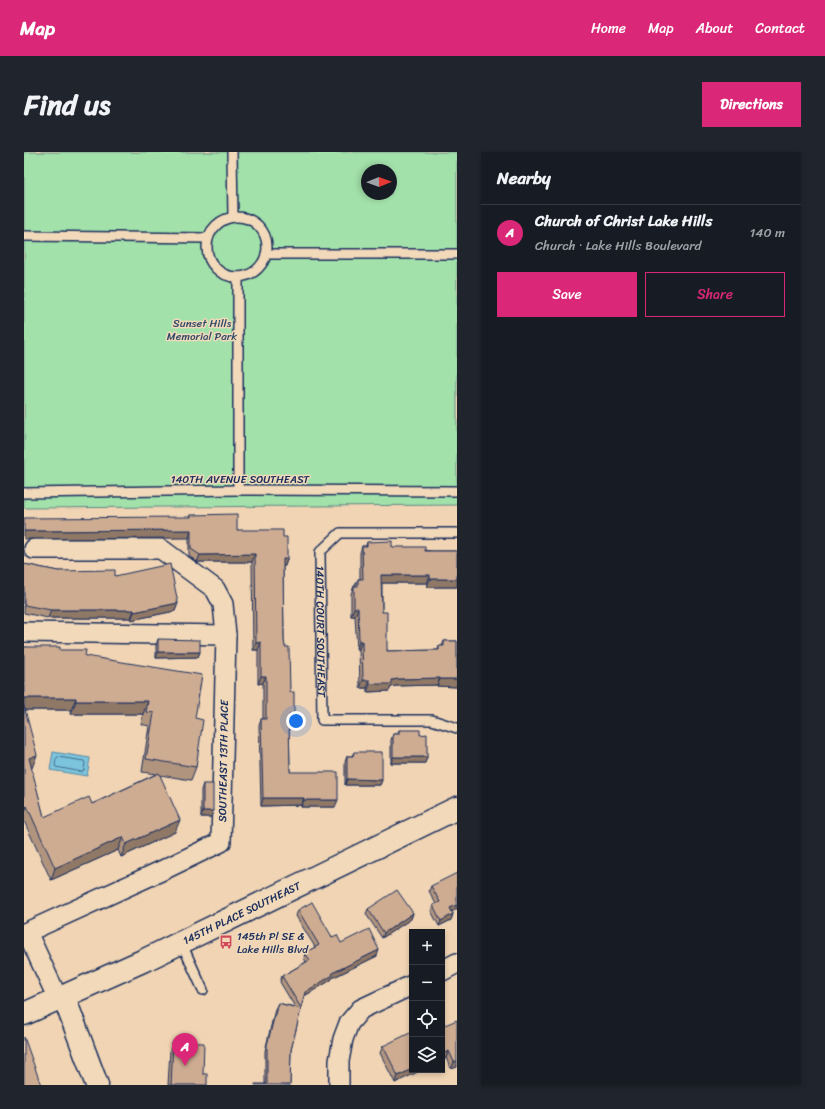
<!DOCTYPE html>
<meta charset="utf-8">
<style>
:root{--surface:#171b24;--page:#20242c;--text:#f1f3f6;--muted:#9ea1a6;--line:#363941;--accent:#db2777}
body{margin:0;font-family:Sriracha,sans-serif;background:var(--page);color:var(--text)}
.controls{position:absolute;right:12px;bottom:12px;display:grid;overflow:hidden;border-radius:0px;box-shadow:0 2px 6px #0003}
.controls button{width:36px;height:36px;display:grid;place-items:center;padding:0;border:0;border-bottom:1px solid var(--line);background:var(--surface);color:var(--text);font:20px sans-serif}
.compass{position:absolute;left:337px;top:12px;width:36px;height:36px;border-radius:50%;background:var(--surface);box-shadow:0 2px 6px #0003;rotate:89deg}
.you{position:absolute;left:272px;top:569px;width:14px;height:14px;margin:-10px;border:3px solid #fff;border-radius:50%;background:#1a73e8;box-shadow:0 0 0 6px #1a73e833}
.badge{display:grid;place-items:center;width:26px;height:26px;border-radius:50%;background:var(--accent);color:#fff;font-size:13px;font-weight:700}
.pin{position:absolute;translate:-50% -33px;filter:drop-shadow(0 1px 2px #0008)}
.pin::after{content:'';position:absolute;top:21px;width:14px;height:12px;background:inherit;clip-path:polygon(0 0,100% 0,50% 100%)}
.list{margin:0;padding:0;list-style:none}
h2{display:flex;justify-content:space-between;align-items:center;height:52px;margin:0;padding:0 16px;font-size:17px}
h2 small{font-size:13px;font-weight:400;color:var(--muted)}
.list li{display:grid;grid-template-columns:26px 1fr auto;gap:12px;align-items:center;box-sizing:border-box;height:56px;padding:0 16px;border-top:1px solid var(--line)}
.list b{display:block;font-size:15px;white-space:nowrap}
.list p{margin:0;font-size:13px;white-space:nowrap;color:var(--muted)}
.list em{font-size:13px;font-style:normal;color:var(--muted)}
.actions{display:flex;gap:8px;padding:12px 16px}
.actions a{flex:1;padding:9px 0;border:1px solid var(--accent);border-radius:0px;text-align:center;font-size:14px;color:var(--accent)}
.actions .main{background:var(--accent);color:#fff}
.icon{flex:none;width:22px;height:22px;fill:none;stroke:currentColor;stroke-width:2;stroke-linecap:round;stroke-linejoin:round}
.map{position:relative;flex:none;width:433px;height:933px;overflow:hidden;border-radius:0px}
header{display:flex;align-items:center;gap:24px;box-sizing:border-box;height:56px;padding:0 20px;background:var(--accent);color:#fff}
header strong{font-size:19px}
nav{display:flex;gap:22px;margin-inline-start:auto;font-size:14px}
.intro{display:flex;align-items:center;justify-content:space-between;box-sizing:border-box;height:96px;padding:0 24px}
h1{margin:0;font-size:28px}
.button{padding:10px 18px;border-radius:0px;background:var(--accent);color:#fff;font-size:14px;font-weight:700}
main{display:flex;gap:24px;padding:0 24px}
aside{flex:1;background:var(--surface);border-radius:0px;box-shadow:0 2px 6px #0003}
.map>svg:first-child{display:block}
</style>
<header>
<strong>Map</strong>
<nav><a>Home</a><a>Map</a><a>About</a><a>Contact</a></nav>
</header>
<div class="intro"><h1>Find us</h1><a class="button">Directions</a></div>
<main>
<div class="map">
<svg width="433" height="933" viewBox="0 0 433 933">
<rect width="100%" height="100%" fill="#f0d4b3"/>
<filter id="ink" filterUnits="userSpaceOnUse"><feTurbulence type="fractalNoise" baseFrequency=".025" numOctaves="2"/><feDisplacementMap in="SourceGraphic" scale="8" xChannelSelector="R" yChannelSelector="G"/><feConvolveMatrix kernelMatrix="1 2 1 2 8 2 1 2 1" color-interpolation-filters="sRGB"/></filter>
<g filter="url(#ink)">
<path fill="#a2e1aa" stroke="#5e8884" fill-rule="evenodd" d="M 0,0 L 433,0 L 433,353 L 0,356 ZM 343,18 L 367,18 L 367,42 L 343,42 Z"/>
<polygon fill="#7bc4dc" stroke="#58a" points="29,600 66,606 63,624 26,618"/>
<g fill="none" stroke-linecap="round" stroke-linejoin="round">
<polygon stroke="#416b90" stroke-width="1" points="34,605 60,609 61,611 60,618 58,620 32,615 31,614 32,607"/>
<g stroke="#1b2f5e" stroke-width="12">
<g id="service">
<polyline points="208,0 209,65"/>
<circle cx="213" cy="95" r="30"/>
<polyline points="0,84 184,86"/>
<polyline points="242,102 433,102"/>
<polyline points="214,338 214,125"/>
<polyline points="0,341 214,338 433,339"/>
<path id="s1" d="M 433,381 L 316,381 L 296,400 L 298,568 L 408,568 L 433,576"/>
<polyline points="157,790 179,838"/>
</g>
</g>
<g stroke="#1b2f5e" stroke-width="22">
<g id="minor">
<polyline points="10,397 137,397 191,437 199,452 202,483 197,690 139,718 3,780 34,847"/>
<polyline points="0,480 202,483"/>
<polyline points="418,819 433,811"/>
<polyline points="315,933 315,909 319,887 325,871 337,857 388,833"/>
</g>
</g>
<g stroke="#1b2f5e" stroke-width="25">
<g id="tertiary">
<polyline points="40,845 73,933"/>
<path id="s2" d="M 0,862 L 123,807 L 433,656"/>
</g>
</g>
<use href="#service" stroke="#f1d9b9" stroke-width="9"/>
<use href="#minor" stroke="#f1d9b9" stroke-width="19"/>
<use href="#tertiary" stroke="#f1d9b9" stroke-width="22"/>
</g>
<g fill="#b1947e" stroke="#1b2f5e" fill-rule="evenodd">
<polygon points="167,363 213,378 259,385 263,407 261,414 259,414 260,488 266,540 270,562 268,569 265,570 266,618 266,620 311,655 277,655 277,653 237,654 235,574 237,567 239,567 239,531 234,532 234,498 229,498 228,410 173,410 165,404 165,386"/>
<polygon points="343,390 368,395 408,399 433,399 433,435 403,435 403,431 358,431 358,460 363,499 414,498 415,494 418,494 420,489 433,489 433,535 413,534 413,533 372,534 367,535 365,539 343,540 343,536 336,536 335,497 333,497 331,464 327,464 327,442 330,434 331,434 334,427 336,427 336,401 338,394 342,394"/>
<polygon points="0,412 34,419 91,424 154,451 151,459 107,468 107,466 24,466 0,461"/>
<polygon points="134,487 176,500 174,505 132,506 132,493"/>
<path d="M 0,495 L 36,498 L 61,504 L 171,566 L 172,615 L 167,628 L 136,623 L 151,680 L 97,705 L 94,698 L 27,728 L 0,669 ZM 1,558 L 47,558 L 47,562 L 119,562 L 117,572 L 125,574 L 118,620 L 132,622 L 68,652 L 20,665 L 7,616 L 8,616 Z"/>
<polygon points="375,578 396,583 403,605 401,611 367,611 367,588 369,582 373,582"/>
<polygon points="330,600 358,628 356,633 321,633 321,610 323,604 328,604"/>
<polygon points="179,632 189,659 187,665 177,665 177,638"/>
<polygon points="407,734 428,760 429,762 427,768 415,774 407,759 409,753 412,752 405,739"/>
<polygon points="344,757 389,761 387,767 358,786 342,762"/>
<polygon points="274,758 317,791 353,804 308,826 307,828 280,844 267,898 266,933 241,932 241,899 251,857 254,851 271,855 256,830 258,824 282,810 280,806 281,801 291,795 272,764"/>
<polygon points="418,865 433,915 427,917 422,906 418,908"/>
<polygon points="149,890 179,922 183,933 144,933 146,898"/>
<polygon points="359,894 388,918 371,931 356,901"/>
</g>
<g fill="#907866" stroke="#1b2f5e">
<polygon points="167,378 165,386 0,387 0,379"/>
<polygon points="231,402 228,410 173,410 176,403"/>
<polygon points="259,407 263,407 261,414 257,414"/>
<polygon points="357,423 406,423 403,431 355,431"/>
<polygon points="406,427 433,427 433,435 403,435"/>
<polygon points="154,451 151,459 107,468 110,460"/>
<polygon points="330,456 334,456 331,464 327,464"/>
<polygon points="27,458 110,458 107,466 24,466"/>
<polygon points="335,489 338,489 335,497 333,497"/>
<polygon points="237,490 234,498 229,498 232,491"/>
<polygon points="134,500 176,500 174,505 132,506"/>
<polygon points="237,524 242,524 239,531 234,532"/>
<polygon points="416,526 413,533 372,534 367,535 365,539 343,540 346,532 368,528 374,527"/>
<polygon points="416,527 433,527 433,535 413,534"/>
<polygon points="339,528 346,528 343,536 336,536"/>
<polygon points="0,546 52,546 47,558 0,558"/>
<polygon points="52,549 124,549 119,562 47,562"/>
<polygon points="266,562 270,562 268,569 264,570"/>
<polygon points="13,603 8,616 0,618 5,606"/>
<polygon points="369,605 403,605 401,611 367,611"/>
<polygon points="323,627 358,628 356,633 321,633"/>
<polygon points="239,646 280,646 277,653 237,654"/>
<polygon points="280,648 314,648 311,655 277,655"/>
<polygon points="3,654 0,663 0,655"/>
<polygon points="179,659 189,659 187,665 177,665"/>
<polygon points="156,668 151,680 97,705 102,692"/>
<polygon points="99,685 94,698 27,728 31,716"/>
<polygon points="433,753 433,757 424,762 426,756"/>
<polygon points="389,761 387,767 358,786 360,781"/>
<polygon points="429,762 427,768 415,774 417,769"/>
<polygon points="355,798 353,804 308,826 307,828 279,845 281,840 308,821"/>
<polygon points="425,899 422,906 418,908 418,902"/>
<polygon points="433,909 433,915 427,917 430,910"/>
<polygon points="388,917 388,918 398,918 371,931 374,924"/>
</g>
<g fill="#ceac92" stroke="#1b2f5e">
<polygon points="213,362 213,378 259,378 259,385 263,385 263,407 259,407 259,414 260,488 261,495 265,495 266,540 270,540 270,562 266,562 265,569 266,618 266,620 314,620 314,648 280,648 280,646 239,646 237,567 242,567 242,524 237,524 237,490 232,491 231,402 176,403 167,397 167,378 0,379 0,366 167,365 167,363"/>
<polygon points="368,389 368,395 401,395 401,399 433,399 433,427 406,427 406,423 357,423 358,460 363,460 363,499 415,498 415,494 420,494 420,489 433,489 433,527 416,527 416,526 374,527 368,528 368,532 346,532 346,528 339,528 338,489 335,489 334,456 330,456 330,434 334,434 334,427 339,427 338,394 343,394 343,390"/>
<polygon points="0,412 34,419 91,418 91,424 146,412 154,451 110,460 110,458 27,458 0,453"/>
<polygon points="134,487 176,488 176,500 134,500"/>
<polygon points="0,495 36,495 36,498 62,498 61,504 178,523 171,566 179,568 172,615 122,607 130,561 122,560 124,549 52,549 52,546 0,546"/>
<polygon points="0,554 13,603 5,606 20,665 65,645 68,652 135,621 156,668 102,692 99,685 31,716 3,654 0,655"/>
<polygon points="375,578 396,578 396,583 403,582 403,605 369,605 369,582 375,582"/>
<polygon points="330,600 358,600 358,628 323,627 323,604 329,604"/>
<rect x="179" y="632" width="10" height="27"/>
<polygon points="433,721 433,753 426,756 429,762 417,769 409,753 416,750 407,734"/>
<polygon points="373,738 389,761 360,781 344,757"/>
<polygon points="288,750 308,785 313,783 317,791 345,777 355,798 308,821 309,823 281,840 277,856 258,824 286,808 281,801 295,793 274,758"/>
<polygon points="254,851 277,857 267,898 266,933 231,933 231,932 243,932 243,893"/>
<polygon points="418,865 421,873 433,868 433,909 430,910 425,899 418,902"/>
<polygon points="388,880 388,917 374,924 359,894"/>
<polygon points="0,885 17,933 0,933"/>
<polygon points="149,890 180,891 179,922 183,922 183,933 147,933"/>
</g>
</g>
<defs>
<g id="bus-bare" transform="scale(1.08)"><path d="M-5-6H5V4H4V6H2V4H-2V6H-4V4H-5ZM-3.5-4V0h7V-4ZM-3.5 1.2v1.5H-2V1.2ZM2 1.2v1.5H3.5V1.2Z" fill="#d1495b" stroke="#f1d9b9" stroke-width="2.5" paint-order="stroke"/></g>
</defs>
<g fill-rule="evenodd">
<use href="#bus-bare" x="202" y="790"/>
</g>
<g text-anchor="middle" stroke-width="3" stroke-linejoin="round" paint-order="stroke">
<g font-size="11" fill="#2f4a69" stroke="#f1d9b9">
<text x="178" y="175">Sunset Hills<tspan x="178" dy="13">Memorial Park</tspan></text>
</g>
<g font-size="11" fill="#1b2f5e" stroke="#f1d9b9">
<text x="216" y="331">140TH AVENUE SOUTHEAST</text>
<text dy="4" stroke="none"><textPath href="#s1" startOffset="224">140TH COURT SOUTHEAST</textPath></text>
<text transform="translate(199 609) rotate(-89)" y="4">SOUTHEAST 13TH PLACE</text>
<text dy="4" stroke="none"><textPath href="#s2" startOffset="240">145TH PLACE SOUTHEAST</textPath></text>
</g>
<g font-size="11" fill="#1b2f5e" stroke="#f1d9b9" text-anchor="start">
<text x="213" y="788">145th Pl SE &amp;<tspan x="213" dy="13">Lake Hills Blvd</tspan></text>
</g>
</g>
</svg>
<div class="controls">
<button>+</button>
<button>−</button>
<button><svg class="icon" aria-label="locate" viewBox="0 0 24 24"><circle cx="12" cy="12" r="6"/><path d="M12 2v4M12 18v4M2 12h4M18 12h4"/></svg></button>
<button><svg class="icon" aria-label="layers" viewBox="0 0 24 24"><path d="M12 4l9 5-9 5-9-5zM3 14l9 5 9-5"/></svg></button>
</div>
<svg class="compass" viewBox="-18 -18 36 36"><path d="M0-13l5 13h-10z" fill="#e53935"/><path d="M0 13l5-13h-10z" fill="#9ea1a6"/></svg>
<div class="you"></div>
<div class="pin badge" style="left:161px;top:914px">A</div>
</div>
<aside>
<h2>Nearby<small></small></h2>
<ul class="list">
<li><span class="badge">A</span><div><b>Church of Christ Lake Hills</b><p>Church · Lake Hills Boulevard</p></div><em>140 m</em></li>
</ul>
<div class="actions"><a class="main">Save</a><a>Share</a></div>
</aside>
</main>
